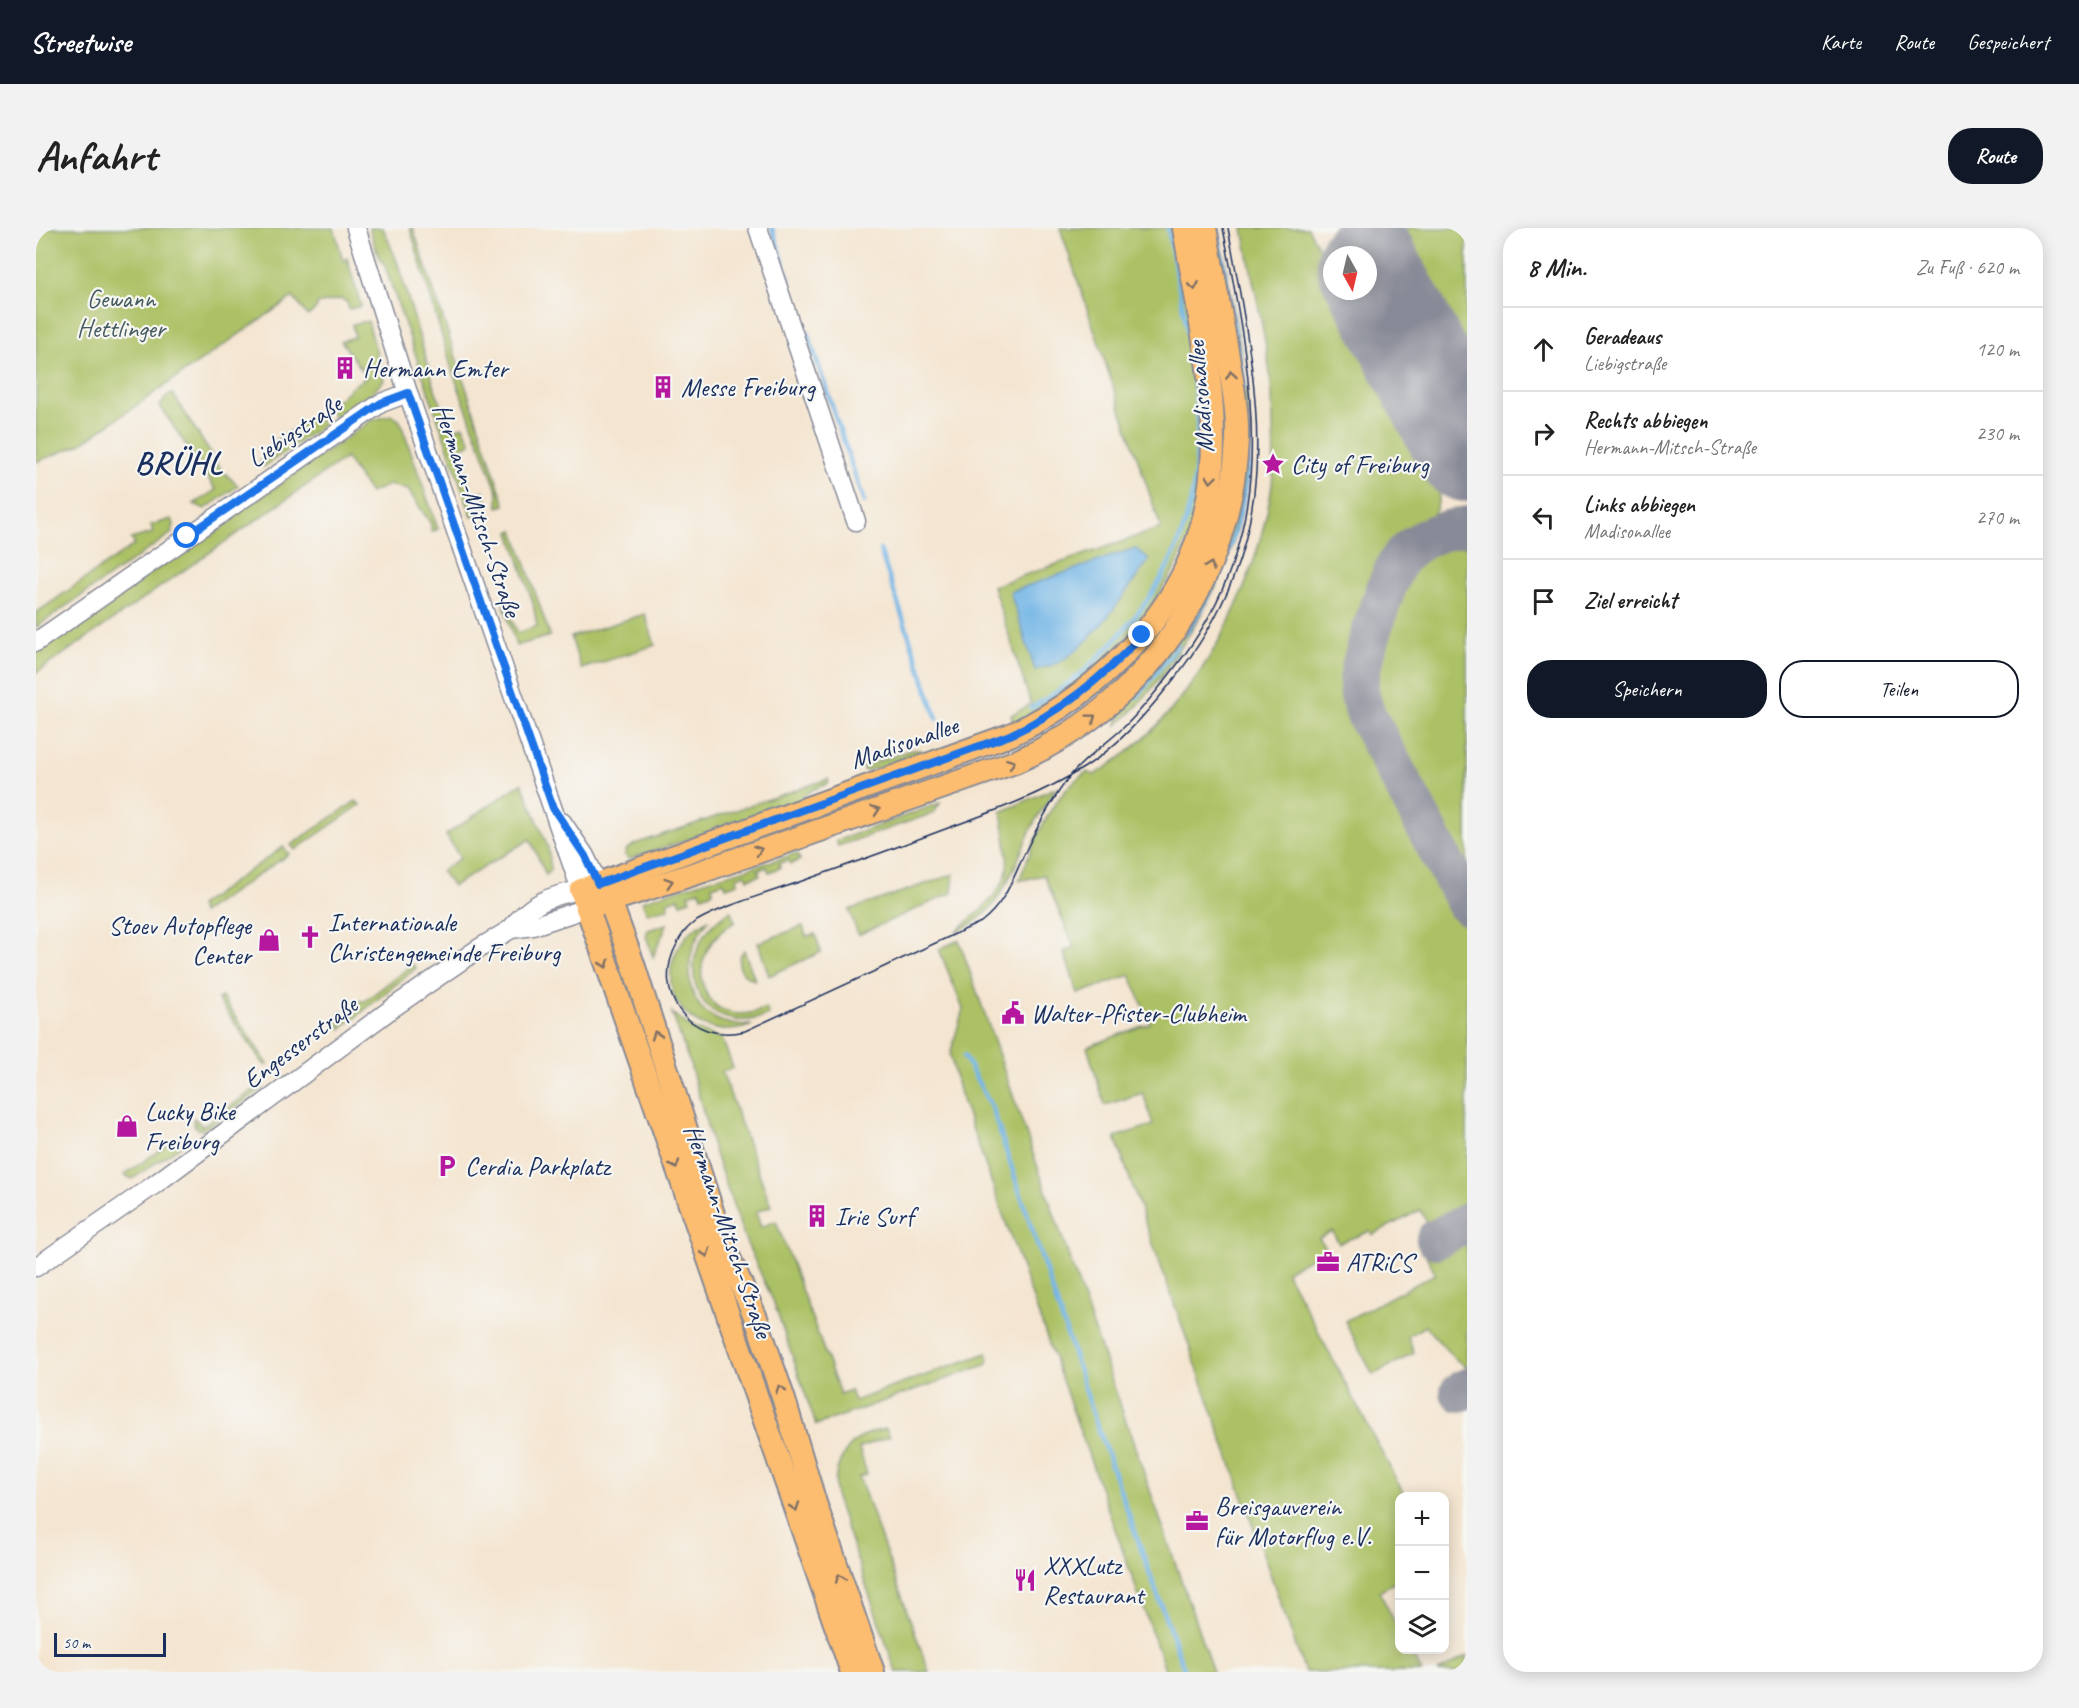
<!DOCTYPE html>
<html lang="de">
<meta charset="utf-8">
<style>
:root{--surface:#fff;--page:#f2f2f2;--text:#222;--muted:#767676;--line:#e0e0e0;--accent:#111827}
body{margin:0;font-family:Caveat,sans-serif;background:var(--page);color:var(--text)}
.controls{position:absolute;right:18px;bottom:18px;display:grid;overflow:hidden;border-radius:12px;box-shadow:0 3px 15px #0003}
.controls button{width:54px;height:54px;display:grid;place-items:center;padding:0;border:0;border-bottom:2px solid var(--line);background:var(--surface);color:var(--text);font:30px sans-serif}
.compass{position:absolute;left:1287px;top:18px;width:54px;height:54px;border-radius:50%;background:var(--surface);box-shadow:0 3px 15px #0003;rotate:172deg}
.scale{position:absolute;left:18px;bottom:15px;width:112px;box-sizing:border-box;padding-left:6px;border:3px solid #1b2f5e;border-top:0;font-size:16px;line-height:21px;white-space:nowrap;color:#1b2f5e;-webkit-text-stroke:4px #f6f6f2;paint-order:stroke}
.stop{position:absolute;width:18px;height:18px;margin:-14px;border:4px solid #1a73e8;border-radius:50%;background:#fff}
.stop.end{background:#1a73e8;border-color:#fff;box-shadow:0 2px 6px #0008}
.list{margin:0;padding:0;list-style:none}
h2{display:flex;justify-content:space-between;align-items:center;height:78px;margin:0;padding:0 24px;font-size:26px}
h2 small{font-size:20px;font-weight:400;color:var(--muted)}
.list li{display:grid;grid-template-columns:39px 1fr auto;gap:18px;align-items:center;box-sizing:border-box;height:84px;padding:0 24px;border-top:2px solid var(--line)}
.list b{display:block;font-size:22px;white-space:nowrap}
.list p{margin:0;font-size:20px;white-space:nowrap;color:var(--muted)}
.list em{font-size:20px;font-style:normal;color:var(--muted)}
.actions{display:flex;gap:12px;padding:18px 24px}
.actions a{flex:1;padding:14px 0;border:2px solid var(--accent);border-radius:24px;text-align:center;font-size:21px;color:var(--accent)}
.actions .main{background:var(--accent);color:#fff}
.icon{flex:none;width:33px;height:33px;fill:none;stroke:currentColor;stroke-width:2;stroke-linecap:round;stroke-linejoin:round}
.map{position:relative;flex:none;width:1431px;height:1444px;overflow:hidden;border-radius:24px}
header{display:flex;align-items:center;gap:36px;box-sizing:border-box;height:84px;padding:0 30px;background:var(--accent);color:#fff}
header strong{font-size:28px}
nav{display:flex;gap:33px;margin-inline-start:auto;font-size:21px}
.intro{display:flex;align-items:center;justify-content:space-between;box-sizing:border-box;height:144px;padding:0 36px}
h1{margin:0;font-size:42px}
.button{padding:15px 27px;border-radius:24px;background:var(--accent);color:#fff;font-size:21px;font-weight:700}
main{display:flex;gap:36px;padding:0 36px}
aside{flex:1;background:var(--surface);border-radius:24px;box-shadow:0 3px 15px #0003}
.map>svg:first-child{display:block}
</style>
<header>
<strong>Streetwise</strong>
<nav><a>Karte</a><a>Route</a><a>Gespeichert</a></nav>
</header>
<div class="intro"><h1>Anfahrt</h1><a class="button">Route</a></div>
<main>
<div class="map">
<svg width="1431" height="1444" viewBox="0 0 1431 1444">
<rect width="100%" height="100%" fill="#f6f6f2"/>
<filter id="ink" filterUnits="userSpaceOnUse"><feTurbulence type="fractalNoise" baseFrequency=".0167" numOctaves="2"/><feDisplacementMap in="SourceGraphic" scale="12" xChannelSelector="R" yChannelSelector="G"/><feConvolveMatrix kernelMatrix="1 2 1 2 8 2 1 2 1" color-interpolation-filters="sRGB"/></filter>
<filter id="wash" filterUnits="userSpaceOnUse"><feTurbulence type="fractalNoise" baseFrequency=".008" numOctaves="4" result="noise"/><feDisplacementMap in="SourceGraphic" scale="24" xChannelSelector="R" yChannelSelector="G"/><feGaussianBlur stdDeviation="1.35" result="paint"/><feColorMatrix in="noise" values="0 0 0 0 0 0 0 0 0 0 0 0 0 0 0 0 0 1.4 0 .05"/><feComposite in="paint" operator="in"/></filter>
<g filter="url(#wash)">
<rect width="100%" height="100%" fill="#f4e5d0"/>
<g fill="#acc165" stroke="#647862" stroke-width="1.5">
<polygon points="0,0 298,0 307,33 311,30 325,78 313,81 311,74 305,71 281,76 281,80 272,88 257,69 43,217 0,234"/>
<polygon points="333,0 347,0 361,33 400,164 416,202 427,198 435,215 422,221 437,267 448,263 453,283 436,289 348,36 343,30"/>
<polygon points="374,0 377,0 469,277 462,279 462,265 417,145"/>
<polygon points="1024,0 1139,0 1166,156 1170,217 1159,293 1140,339 1106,392 1058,445 978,497 975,487 995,476 957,358 1125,300"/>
<path d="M 1176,0 L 1183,0 C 1210,160 1246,260 1152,408 C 1132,440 1110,473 1081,497 L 1083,478 L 1199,280 Z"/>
<path d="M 1207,0 L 1272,0 L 1296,44 L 1296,63 L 1306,63 L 1404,246 C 1405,277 1401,289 1377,309 C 1372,314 1364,318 1359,323 C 1345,341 1317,443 1315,467 L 1321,486 L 1431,694 L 1431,992 L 1399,1009 L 1384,982 L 1336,1007 L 1334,1003 L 1303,1015 L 1296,1003 L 1283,1010 L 1290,1022 L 1250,1043 L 1369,1268 L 1364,1268 L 1363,1352 L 1343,1363 L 1363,1402 L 1364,1422 L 1374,1422 L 1386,1444 L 1269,1444 L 1079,909 L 1117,897 L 1107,865 L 1069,877 L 1051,819 L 1114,795 L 1094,747 L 1042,766 L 1028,724 L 1038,719 L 1008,647 L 983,653 C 997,615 1016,565 1051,544 L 1058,547 C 1154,491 1214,376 1234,270 C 1240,238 1237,203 1236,170 C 1233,115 1216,55 1207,0 Z"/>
<polygon points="1365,0 1431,0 1431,150 1364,24"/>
<polygon points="332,93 348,152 337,164 299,190 292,181 318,157 331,149 305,113 319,109 316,96"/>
<polygon points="137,166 183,239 202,258 169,281 158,276 180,262 124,178 132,167"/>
<polygon points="280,187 288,197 227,239 224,234 241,221 236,215"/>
<polygon points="356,187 364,193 402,301 395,304 395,296 372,262 353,257 334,265 310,230 0,445 0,425 336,192"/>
<polygon points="136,291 138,296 136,305 0,399 0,385 99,316 95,311 117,305 115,297"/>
<polygon points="478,302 514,408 480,418 466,371 482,405 501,398 497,375 474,304"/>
<polygon points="1405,317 1431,319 1431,658 1332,468 1364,349 1379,327"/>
<polygon points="609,386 619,417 545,441 535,409"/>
<polygon points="875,522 884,522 888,529 828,543 826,539"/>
<polygon points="792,551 793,555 776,562 754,578 593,631 589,627 590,622 599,616"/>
<polygon points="486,555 512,619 515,641 510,647 494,611 417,658 405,643 424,630 410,607"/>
<path d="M 1021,559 C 1012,572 1003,585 996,599 C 977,640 966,687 919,704 C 935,691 968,665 971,641 C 973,623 968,602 965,584 Z"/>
<polygon points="320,573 324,577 259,622 255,617"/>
<polygon points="904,575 898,585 802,618 800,613"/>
<polygon points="247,619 253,626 166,685 163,678"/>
<path d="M 761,625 L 764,632 L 754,636 L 753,632 L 743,635 L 744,640 L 733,644 L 731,639 L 722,642 L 724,647 L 712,651 L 710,646 L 701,649 L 702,655 L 690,659 L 688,654 L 676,658 L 677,664 L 666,668 L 664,662 L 653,666 L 654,672 L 645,675 L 643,670 L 631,674 L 633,680 L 611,685 L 606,673 C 658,655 710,642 761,625 Z"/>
<polygon points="918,646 916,665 822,707 813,682"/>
<path d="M 695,683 L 699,694 C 639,728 666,808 730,780 L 733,787 C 656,815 629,720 695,683 Z"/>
<path d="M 673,691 C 637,735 649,802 716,797 C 656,820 608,758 651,707 C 657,700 666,696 673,691 Z"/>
<polygon points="631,696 617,729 610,708 612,702"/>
<polygon points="767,698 770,708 779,706 785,724 733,748 722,715"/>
<polygon points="923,712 1177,1444 1130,1444 924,866 914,827 927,781 903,721"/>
<path d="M 708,722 L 719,752 C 705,748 697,734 708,722 Z"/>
<polygon points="377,736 380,740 305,801 301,791 305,783 308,785 324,773 329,773"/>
<polygon points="186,769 232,836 229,837 224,831 182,771"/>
<polygon points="636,785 657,801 686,810 697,840 686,844 735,978 720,984 725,999 740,993 804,1166 814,1162 818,1173 951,1125 953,1132 950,1137 780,1197 738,1075 709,1011 678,923 654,836"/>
<polygon points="225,857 228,860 167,902 162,901 157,895 158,890 166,898"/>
<polygon points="143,909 147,910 146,917 96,951 88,947"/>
<polygon points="1431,1003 1431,1140 1417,1129 1389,1098 1372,1108 1378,1125 1337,1147 1309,1093 1399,1046 1389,1025"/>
<path d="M 850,1201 L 854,1208 L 823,1220 L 831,1246 L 823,1249 L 893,1444 L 860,1444 L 800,1270 C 795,1235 813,1206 850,1201 Z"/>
<polygon points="1431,1428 1431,1444 1401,1444"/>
</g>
<path fill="#6fb4e5" stroke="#4572a2" stroke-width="1.5" d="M 1099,320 L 1113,332 C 1089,364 1057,417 1021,435 C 1014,438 1006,440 999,442 L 974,364 Z"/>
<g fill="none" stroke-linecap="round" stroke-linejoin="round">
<g stroke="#6fb4e5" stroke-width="4.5">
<polyline points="736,0 753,52"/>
<polyline points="1181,0 1208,160"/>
<polyline points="771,103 828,274"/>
<polyline points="844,322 901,491"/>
<path d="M 1150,405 C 1187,348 1213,282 1212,213"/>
<polyline points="1101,469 1142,417"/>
<path d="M 995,480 C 1039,455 1065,430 1097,391 C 1197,269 1157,141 1132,0"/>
<polyline points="928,828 956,880 1062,1200 1149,1444"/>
</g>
<g stroke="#888a97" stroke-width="40">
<path d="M 1431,298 C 1406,302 1384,309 1366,328 C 1354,340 1324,434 1323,453 C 1322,466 1326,477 1331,489 L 1431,677"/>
<polyline points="1400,1011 1431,995"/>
<polyline points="1424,1164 1431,1160"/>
</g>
<polyline stroke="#888a97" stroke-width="102" points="1332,36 1431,223"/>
</g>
</g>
<g filter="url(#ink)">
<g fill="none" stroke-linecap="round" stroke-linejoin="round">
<g stroke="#888a97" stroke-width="21">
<g id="minor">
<path d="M 320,0 L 372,165 L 545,662 C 515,667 493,676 475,701"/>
<polyline points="722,0 820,293"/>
<polyline points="0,414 345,175 372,165"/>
<polyline points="526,594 549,628 562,656"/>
<polyline points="0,1039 118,957 358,779 442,721 475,701 497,698 551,680"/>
</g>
</g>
<g stroke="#888a97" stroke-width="26">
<g id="major">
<polyline points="566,662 574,673 597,736 686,1014 720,1090 748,1172 779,1275 837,1444"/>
<path d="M 551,680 L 667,643 L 979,534 C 1110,478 1195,354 1201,211 C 1202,180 1195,147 1190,117 C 1183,78 1176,39 1169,0"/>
<path d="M 816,1444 L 545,662 L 974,507 C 1023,485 1065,453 1101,413 C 1215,285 1174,152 1148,0"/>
</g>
</g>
<use href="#minor" stroke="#fff" stroke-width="18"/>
<use href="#major" stroke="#fcbd6f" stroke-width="22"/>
<path stroke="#1b2f5e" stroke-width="1.5" d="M 1187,0 C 1217,157 1248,300 1140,438 C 1124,459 1107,481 1087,500 C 1070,516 1048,530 1034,548 C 1017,570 1004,594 992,618 C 978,647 971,674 945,694 L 709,803 C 654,817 614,765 641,716 C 644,709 649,702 655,697 C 675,681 739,663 766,653 C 815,636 864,618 912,600 C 959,583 1006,566 1049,539 C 1082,518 1110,486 1134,456 C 1255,307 1224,172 1192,0"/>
</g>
<defs><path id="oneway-chevron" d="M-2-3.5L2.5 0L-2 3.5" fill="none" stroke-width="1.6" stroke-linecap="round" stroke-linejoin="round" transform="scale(1.5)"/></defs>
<g stroke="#806f66">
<use href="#oneway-chevron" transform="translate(1158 58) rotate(80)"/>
<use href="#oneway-chevron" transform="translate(1195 147) rotate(-99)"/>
<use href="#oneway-chevron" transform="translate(1175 251) rotate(97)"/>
<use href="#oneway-chevron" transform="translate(1174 338) rotate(-69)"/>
<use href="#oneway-chevron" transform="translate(1056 490) rotate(-37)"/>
<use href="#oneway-chevron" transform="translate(975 535) rotate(-20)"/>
<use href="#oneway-chevron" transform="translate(840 582) rotate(-19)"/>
<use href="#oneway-chevron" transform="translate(722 622) rotate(-20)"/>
<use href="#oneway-chevron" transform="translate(633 654) rotate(-18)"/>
<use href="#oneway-chevron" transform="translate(569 736) rotate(71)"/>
<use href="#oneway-chevron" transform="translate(620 807) rotate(-109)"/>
<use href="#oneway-chevron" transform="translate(639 937) rotate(71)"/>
<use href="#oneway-chevron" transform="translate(670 1025) rotate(70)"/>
<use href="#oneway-chevron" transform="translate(744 1161) rotate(-109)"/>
<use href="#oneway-chevron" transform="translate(759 1279) rotate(71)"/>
<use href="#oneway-chevron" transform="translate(804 1350) rotate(-109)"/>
</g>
</g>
<g fill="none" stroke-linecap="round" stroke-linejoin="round" filter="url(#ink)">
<path stroke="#1a73e8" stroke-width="8" d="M 151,308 L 345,175 L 372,165 L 517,580 L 549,628 L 562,656 L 974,507 C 1026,483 1068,449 1106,407"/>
</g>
<defs>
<g id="building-bare" transform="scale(1.8)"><path d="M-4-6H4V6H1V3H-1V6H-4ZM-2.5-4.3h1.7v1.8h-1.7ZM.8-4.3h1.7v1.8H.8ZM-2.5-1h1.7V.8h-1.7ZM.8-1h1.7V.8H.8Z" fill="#b5179e" stroke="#f6f6f2" stroke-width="2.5" paint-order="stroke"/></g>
<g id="sight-bare" transform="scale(1.8)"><path d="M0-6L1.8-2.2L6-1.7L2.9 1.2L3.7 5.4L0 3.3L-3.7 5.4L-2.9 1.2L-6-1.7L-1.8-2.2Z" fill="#b5179e" stroke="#f6f6f2" stroke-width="2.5" paint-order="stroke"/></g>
<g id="church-bare" transform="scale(1.8)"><path d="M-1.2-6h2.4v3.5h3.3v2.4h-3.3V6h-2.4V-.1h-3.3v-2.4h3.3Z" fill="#b5179e" stroke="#f6f6f2" stroke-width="2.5" paint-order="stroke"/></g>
<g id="shop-bare" transform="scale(1.8)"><path d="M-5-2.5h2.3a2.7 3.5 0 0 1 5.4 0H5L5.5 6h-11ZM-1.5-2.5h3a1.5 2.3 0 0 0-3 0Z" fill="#b5179e" stroke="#f6f6f2" stroke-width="2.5" paint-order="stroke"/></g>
<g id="civic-bare" transform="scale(1.8)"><path d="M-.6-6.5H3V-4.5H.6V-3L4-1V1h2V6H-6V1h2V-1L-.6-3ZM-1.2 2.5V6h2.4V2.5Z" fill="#b5179e" stroke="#f6f6f2" stroke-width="2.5" paint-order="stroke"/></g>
<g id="parking-bare" transform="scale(1.8)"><path d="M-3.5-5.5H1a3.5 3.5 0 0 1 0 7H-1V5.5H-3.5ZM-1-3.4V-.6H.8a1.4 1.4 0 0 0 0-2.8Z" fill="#b5179e" stroke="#f6f6f2" stroke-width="2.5" paint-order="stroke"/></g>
<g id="office-bare" transform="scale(1.8)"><path d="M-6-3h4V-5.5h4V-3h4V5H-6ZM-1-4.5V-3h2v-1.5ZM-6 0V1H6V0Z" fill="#b5179e" stroke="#f6f6f2" stroke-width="2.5" paint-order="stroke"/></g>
<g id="restaurant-bare" transform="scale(1.8)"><path d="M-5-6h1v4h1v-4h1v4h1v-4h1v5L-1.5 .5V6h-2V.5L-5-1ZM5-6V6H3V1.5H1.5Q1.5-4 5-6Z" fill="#b5179e" stroke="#f6f6f2" stroke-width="2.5" paint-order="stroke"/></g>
</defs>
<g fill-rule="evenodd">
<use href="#building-bare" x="309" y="140"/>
<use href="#building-bare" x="627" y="159"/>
<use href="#sight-bare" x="1237" y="236"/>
<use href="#church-bare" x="274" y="709"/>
<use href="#shop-bare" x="233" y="712"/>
<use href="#civic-bare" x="977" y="785"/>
<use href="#shop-bare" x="91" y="898"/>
<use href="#parking-bare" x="411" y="938"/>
<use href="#building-bare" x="781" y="988"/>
<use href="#office-bare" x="1292" y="1034"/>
<use href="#office-bare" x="1161" y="1293"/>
<use href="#restaurant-bare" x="989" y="1352"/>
</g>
<g text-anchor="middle" stroke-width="4.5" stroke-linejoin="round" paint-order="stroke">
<g font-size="26" fill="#465b60" stroke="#f6f6f2">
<text x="85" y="79">Gewann<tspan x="85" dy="30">Hettlinger</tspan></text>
</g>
<g font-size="26" fill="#1b2f5e" stroke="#f6f6f2" text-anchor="start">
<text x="327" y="149">Hermann Emter</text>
<text x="645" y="168">Messe Freiburg</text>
<text x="1255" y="245">City of Freiburg</text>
<text x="292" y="703">Internationale<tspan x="292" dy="30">Christengemeinde Freiburg</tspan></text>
<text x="215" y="706" text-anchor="end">Stoev Autopflege<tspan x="215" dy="30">Center</tspan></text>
<text x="995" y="794">Walter-Pfister-Clubheim</text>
<text x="109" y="892">Lucky Bike<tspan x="109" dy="30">Freiburg</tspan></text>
<text x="429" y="947">Cerdia Parkplatz</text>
<text x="799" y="997">Irie Surf</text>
<text x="1310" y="1043">ATRiCS</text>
<text x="1179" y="1287">Breisgauverein<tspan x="1179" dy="30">für Motorflug e.V.</tspan></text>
<text x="1007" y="1346">XXXLutz<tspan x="1007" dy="30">Restaurant</tspan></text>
</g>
<g font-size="26" fill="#1b2f5e" stroke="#f6f6f2">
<text transform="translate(1164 169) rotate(-95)" y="9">Madisonallee</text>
<text transform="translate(258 203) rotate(-34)" y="9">Liebigstraße</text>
<text transform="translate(442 282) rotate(71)" y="9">Hermann-Mitsch-Straße</text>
<text transform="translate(868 514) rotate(-19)" y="9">Madisonallee</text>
<text transform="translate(264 814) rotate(-37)" y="9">Engesserstraße</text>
<text transform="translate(693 1003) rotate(71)" y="9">Hermann-Mitsch-Straße</text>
</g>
<g font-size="32" font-weight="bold" letter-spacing="1.5" fill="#1b2f5e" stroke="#f6f6f2">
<text x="143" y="245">BRÜHL</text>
</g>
</g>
</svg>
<div class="controls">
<button>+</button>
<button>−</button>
<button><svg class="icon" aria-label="layers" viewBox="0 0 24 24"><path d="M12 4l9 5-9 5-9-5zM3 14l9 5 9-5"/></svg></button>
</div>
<svg class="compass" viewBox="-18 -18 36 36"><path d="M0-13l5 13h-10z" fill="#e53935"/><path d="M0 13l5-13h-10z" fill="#767676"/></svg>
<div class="scale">50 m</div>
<div class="stop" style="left:151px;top:308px"></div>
<div class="stop end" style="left:1106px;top:407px"></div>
</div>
<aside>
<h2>8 Min.<small>Zu Fuß · 620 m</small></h2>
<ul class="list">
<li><svg class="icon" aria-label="ahead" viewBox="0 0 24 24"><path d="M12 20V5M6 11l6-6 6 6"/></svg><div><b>Geradeaus</b><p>Liebigstraße</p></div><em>120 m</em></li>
<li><svg class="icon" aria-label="right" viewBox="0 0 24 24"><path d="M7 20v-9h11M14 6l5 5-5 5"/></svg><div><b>Rechts abbiegen</b><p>Hermann-Mitsch-Straße</p></div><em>230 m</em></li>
<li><svg class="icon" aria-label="left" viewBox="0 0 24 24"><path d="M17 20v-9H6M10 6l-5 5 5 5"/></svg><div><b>Links abbiegen</b><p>Madisonallee</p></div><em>270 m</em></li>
<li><svg class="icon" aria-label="arrive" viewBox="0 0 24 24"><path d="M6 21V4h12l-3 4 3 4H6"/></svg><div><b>Ziel erreicht</b></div></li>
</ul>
<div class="actions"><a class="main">Speichern</a><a>Teilen</a></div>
</aside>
</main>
